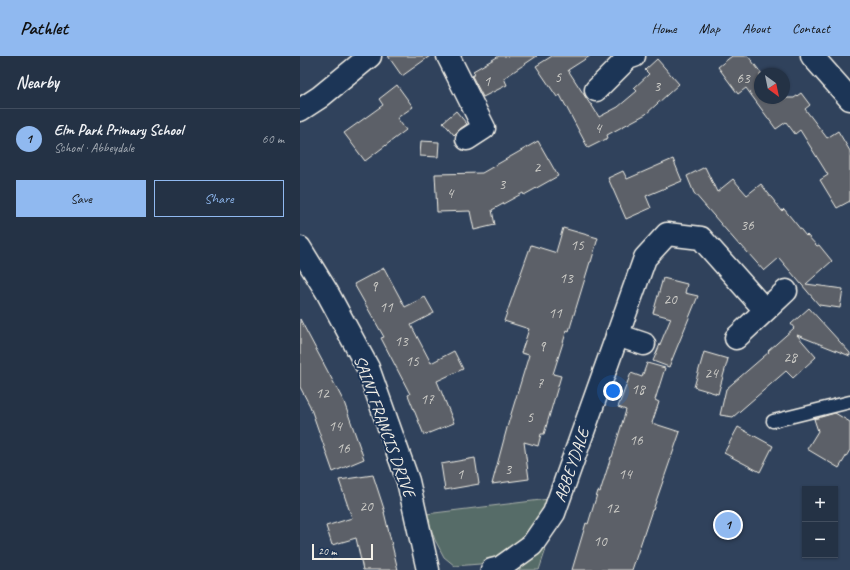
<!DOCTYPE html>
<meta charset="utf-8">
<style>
:root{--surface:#243245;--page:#2c3a4c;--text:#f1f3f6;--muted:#a3aab3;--line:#414d5e;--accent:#90b9f0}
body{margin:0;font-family:Caveat,sans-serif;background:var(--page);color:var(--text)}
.controls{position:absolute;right:12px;bottom:12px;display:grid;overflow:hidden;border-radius:0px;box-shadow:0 1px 3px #0004}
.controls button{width:36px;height:36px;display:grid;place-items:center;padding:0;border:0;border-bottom:1px solid var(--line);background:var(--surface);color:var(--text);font:20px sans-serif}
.compass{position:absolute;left:454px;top:12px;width:36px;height:36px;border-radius:50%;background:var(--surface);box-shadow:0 1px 3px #0004;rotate:147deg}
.scale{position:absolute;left:12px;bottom:10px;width:61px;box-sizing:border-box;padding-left:4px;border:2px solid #f4f1e8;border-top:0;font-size:11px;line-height:14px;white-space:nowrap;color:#f4f1e8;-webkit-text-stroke:3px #1d3557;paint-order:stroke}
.you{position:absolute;left:313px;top:335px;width:14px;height:14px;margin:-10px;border:3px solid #fff;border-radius:50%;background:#1a73e8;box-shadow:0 0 0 6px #1a73e833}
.badge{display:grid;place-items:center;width:26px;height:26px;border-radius:50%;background:var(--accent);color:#111;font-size:13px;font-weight:700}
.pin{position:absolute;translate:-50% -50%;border:2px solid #fff;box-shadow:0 1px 4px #0006}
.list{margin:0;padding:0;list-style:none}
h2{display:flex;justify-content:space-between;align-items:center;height:52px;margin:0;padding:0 16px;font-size:17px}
h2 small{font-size:13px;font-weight:400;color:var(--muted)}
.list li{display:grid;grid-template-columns:26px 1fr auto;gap:12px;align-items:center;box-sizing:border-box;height:60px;padding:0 16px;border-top:1px solid var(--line)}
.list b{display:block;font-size:15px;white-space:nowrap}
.list p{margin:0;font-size:13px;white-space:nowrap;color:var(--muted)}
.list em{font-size:13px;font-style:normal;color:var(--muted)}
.actions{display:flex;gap:8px;padding:12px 16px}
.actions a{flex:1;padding:9px 0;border:1px solid var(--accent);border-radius:0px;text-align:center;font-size:14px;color:var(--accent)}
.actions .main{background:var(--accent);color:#111}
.map{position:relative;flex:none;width:550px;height:514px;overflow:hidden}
header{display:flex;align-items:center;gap:24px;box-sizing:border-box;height:56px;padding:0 20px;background:var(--accent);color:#111}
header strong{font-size:19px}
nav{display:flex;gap:22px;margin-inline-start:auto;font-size:14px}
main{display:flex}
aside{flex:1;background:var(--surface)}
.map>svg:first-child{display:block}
</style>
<header>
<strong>Pathlet</strong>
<nav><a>Home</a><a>Map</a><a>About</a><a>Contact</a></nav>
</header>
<main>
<aside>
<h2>Nearby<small></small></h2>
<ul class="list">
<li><span class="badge">1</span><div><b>Elm Park Primary School</b><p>School · Abbeydale</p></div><em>60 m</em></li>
</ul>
<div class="actions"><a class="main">Save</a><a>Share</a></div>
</aside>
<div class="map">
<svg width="550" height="514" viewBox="0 0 550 514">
<rect width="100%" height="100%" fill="#30425c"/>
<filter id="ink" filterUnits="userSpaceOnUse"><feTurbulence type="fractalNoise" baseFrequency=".025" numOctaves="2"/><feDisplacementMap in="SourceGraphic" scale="8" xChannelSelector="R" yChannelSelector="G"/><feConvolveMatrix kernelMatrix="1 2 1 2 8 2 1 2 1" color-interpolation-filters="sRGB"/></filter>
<g filter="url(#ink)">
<g fill="#576c67" stroke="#a6aea8">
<polygon points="249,443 237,466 221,485 201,498 180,508 155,510 144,501 135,484 126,458"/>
<polygon points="236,491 246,493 239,514 209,514"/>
</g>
<g fill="#5c6167" stroke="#f4f1e8">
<polygon points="88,0 130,0 102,20"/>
<polygon points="199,0 237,0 204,22 207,29 183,41 172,20 175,18 173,15"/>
<polygon points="252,0 290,0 268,14 290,48 291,48 299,61 318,51 337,35 334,32 349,18 345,14 357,3 379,28 346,58 307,79 308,82 288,92 260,39 257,41 236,10"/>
<polygon points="432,0 448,0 462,18 460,18 460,42 494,42 501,37 510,49 505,53 527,82 538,75 550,95 550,145 537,152 520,124 528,119 500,74 495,78 486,66 476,73 446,32 438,38 418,11"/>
<polygon points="97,29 113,51 97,62 106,74 65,105 44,77 83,49 79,43"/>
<polygon points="156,55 167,68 160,73 154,79 143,66"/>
<polygon points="121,85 139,86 138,101 120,100"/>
<polygon points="238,85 258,120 224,139 223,137 192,154 195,169 174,174 170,155 137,156 135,118 182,117"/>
<polygon points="373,103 382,125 346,140 351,152 326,163 308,122 323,115 327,123"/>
<polygon points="405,111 417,136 433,123 447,139 461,128 482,155 484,153 506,180 507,179 517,190 519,189 532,205 506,228 543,233 540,252 519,249 479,202 464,215 441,189 440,190 394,137 387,120"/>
<polygon points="263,172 298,182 291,206 290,206 269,275 267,274 253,318 261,320 244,378 241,378 238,390 224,386 229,423 192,428 208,368 229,299 221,297 229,273 204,265 231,189 257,197 256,196"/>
<polygon points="84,212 105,251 125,241 134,257 111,269 131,307 154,295 163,313 137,325 154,367 124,379 108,339 110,338 81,282 84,281 54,228"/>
<polygon points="363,222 387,228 385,237 398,240 369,311 353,305 371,262 353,257"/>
<polygon points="509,252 550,297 550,300 497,279 516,301 493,322 486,315 433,361 420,359 426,333 469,296 468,295 494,272 491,268"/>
<polygon points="0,263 44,346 64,403 33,416 10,350 0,331"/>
<polygon points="404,296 428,303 418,338 394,331"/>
<polygon points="347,307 365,312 355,344 359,346 352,367 380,376 353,454 352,454 332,514 272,514 286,467 288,468 298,435 300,436 311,401 312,401 326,354 318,351 331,317 342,321"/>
<polygon points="535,357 550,366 550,394 539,412 507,393 518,375 514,363"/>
<polygon points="438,371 473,390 460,416 424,397"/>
<polygon points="175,402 179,428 145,434 141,408"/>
<polygon points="73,419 85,456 84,456 98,514 63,514 56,482 32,489 26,470 52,462 39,424"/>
</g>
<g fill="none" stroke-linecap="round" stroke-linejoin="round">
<g stroke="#f4f1e8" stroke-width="15">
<polyline id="service" points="473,365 550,346"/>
</g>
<g stroke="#f4f1e8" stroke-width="25">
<g id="minor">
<polyline points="148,0 184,72 167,83"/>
<polyline points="296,34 328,2 334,0"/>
<polyline points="0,54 20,41 70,0"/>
<polyline points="0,192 27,236 68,312 108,425 128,514"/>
<polyline points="317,279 344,288"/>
<polyline points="436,282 486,235"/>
<polyline points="192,514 200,512 232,489 254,457 345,202 367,178 401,182 465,254"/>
</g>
</g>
<g stroke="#f4f1e8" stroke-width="25">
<polyline id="tertiary" points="512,0 550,43"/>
</g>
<use href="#service" stroke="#1d3557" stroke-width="12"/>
<use href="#minor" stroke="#1d3557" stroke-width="22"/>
<use href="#tertiary" stroke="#1d3557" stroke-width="22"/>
</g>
</g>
<g text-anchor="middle" stroke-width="4" stroke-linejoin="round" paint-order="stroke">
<g font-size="15" fill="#cecdc8">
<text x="258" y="26">5</text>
<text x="443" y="27">63</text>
<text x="187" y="30">1</text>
<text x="357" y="35">3</text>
<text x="298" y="77">4</text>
<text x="237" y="116">2</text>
<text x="202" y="133">3</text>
<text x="150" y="142">4</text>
<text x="447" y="174">36</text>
<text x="277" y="194">15</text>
<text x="266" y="227">13</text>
<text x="74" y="235">9</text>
<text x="370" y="248">20</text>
<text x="86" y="256">11</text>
<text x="255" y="262">11</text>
<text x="101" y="290">13</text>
<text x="242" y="295">9</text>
<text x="490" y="306">28</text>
<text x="112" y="310">15</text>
<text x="411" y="322">24</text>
<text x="240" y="332">7</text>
<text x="338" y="338">18</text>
<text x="22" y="342">12</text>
<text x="127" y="348">17</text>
<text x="230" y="366">5</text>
<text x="35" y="375">14</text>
<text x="336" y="389">16</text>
<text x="43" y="397">16</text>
<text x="208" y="418">3</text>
<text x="160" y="423">1</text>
<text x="325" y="423">14</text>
<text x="66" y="455">20</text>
<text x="312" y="457">12</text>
<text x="300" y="490">10</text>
</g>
<g font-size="17" fill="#f4f1e8" stroke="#1d3557">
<text transform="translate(85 370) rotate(70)" y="6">SAINT FRANCIS DRIVE</text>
<text transform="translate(271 409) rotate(-71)" y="6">ABBEYDALE</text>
</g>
</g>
</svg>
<div class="controls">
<button>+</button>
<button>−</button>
</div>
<svg class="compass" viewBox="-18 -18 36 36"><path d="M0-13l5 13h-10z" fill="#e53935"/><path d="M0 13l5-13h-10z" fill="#a3aab3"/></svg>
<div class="scale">20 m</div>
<div class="you"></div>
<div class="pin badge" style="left:428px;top:469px">1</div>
</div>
</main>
